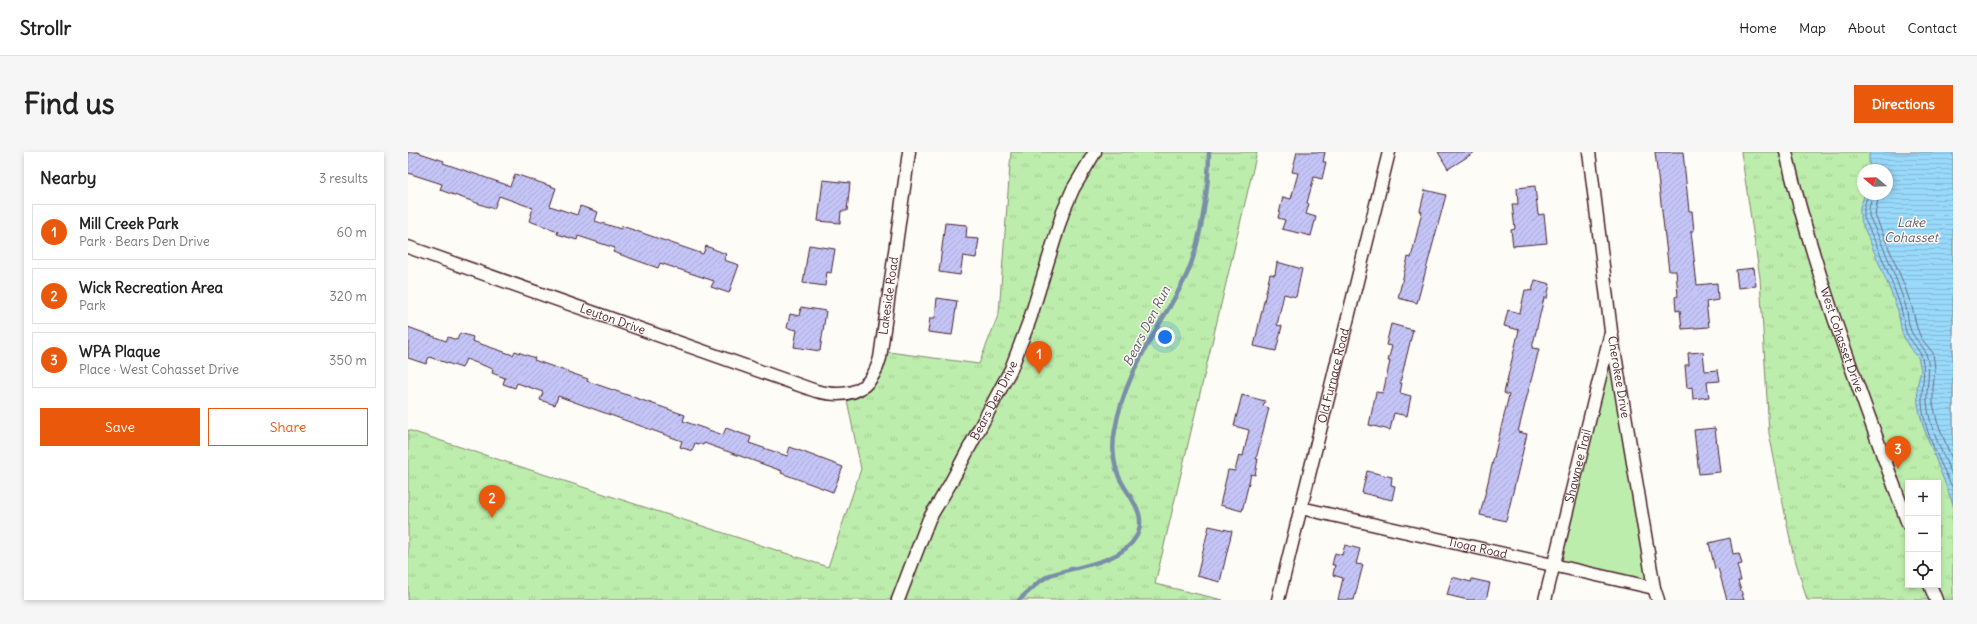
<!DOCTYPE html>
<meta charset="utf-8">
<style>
:root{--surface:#fff;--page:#f6f6f6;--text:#222;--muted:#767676;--line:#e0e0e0;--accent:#ea580c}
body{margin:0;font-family:Delius,sans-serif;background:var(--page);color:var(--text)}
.controls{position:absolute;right:12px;bottom:12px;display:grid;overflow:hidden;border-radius:0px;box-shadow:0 2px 6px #0003}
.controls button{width:36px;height:36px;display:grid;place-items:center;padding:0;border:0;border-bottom:1px solid var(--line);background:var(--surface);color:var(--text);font:20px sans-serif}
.compass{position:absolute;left:1449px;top:12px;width:36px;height:36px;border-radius:50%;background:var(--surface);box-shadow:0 2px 6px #0003;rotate:289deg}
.you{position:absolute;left:757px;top:185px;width:14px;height:14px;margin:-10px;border:3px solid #fff;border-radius:50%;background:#1a73e8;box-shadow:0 0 0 6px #1a73e833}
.badge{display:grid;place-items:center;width:26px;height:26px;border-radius:50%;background:var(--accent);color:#fff;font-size:13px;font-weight:700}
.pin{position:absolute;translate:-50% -33px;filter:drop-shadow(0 1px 2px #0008)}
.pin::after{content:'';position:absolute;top:21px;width:14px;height:12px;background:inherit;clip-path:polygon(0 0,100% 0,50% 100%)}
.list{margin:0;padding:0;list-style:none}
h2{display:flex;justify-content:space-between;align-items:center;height:52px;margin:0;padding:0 16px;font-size:17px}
h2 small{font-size:13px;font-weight:400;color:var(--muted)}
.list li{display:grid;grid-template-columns:26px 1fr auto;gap:12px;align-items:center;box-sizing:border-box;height:56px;margin:0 8px 8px;padding:0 8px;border:1px solid var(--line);border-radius:0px}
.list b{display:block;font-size:15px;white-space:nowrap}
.list p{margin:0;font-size:13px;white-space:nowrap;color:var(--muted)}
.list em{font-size:13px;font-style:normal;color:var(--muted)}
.actions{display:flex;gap:8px;padding:12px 16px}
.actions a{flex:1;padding:9px 0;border:1px solid var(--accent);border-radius:0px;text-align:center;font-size:14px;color:var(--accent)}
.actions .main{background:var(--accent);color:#fff}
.icon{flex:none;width:22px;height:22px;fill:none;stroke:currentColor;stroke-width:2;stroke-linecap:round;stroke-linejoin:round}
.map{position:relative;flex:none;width:1545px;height:448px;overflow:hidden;border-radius:0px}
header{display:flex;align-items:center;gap:24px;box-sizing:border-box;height:56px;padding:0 20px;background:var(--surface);border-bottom:1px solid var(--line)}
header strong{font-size:19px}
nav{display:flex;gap:22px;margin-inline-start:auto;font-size:14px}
.intro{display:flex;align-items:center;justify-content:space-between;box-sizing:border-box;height:96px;padding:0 24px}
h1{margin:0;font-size:28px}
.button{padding:10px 18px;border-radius:0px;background:var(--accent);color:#fff;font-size:14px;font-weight:700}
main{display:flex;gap:24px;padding:0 24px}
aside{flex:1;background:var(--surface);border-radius:0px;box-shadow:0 2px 6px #0003}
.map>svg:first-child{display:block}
</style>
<header>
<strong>Strollr</strong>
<nav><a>Home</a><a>Map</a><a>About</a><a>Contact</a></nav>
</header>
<div class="intro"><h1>Find us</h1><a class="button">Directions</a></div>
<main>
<aside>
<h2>Nearby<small>3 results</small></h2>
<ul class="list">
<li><span class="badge">1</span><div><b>Mill Creek Park</b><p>Park · Bears Den Drive</p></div><em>60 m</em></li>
<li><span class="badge">2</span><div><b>Wick Recreation Area</b><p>Park</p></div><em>320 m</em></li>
<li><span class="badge">3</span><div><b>WPA Plaque</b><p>Place · West Cohasset Drive</p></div><em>350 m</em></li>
</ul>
<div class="actions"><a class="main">Save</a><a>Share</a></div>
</aside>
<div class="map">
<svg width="1545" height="448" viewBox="0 0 1545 448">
<defs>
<pattern id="park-tufts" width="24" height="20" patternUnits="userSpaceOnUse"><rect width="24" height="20" fill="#bdedac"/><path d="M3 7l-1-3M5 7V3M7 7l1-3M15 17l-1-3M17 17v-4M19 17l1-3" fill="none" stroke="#a4cb94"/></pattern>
<pattern id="water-rules" width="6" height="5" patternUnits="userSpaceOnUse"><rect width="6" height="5" fill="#99d9fb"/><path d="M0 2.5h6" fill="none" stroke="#85bad7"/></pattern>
<pattern id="building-hatch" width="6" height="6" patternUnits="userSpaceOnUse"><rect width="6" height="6" fill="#c4c5f7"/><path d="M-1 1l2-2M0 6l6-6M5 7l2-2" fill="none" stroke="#aaa9d4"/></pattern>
</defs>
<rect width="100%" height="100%" fill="#fdfcf7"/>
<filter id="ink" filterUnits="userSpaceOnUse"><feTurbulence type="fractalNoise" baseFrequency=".025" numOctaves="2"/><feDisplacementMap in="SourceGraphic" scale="8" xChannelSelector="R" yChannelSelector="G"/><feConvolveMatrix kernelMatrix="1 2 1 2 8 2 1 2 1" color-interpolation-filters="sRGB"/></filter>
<g filter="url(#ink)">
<polygon fill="#bdedac" stroke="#84866c" points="1203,179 1246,436 1145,413"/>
<g fill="url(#park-tufts)" stroke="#84866c" fill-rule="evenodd">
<polygon points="603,0 849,0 747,432 815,448 0,448 0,278 420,415 453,317 438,243 456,234 473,199 571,212 591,161"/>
<path d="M 1333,0 L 1545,0 L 1545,448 L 1399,448 L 1384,397 L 1361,281 L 1352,126 ZM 1455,18 L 1479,18 L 1479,42 L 1455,42 ZM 1500,331 L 1530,331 L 1530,433 L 1500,433 Z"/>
</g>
<polygon fill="url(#water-rules)" stroke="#798fa8" points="1461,0 1545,0 1545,352 1515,274 1510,253 1509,235 1513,218 1510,205 1501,195 1494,181 1490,159 1481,135 1452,66 1452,55 1457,42 1479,42 1479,18 1461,18"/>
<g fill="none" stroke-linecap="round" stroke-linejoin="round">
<g stroke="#6a697e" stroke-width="1">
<path d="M 1460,42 L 1456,55 L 1456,66 C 1470,95 1483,126 1493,156 C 1495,164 1496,173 1498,180 C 1502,189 1513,199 1514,206 C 1518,221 1513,236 1514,251 C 1516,281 1533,311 1545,337"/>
<path d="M 1465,42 L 1461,56 L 1461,64 C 1475,93 1488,125 1498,155 C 1500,163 1500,172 1503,179 C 1507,188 1518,196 1519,205 C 1523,220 1518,234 1519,250 C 1521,276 1535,302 1545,325"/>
<polyline points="1471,42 1467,63 1495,130 1504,155 1509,176 1513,186 1525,201 1527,217 1525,236 1525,251 1529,269 1545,310"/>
</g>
<path stroke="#798fa8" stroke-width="4.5" d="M 611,448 L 632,429 L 642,423 C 669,414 713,411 728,385 C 741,362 720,345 711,325 C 705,311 704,293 707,278 C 713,241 731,206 750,174 C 760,157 771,140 779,122 C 793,90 801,34 801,0"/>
</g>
<g fill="url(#building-hatch)" stroke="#4a1f2b">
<polygon points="0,0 9,0 36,9 35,11 102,34 107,22 148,36 142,54 169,63 172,54 190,60 187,69 213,77 214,74 295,102 298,94 318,102 316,108 331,113 321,141 303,135 306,129 252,111 250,116 205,100 207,96 170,84 169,88 149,82 150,79 121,69 125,56 91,44 86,57 32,38 34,32 0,21"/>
<polygon points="889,0 917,0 915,10 918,10 914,27 906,25 899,51 901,52 898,62 908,65 903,84 874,77 877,68 870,66 875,45 883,47 890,21 884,20"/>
<polygon points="1030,0 1067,0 1040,17"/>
<polygon points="1247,0 1275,0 1281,59 1284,59 1286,79 1283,79 1289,133 1309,131 1310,148 1298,150 1301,175 1274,177 1272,158 1268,159 1267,145 1270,144 1268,119 1261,119"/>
<polygon points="415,28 442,31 439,59 433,59 432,71 410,69"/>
<polygon points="1127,34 1130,63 1136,62 1139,91 1105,94 1103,78 1107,77 1104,52 1110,52 1109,36"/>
<polygon points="1017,38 1038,43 1009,151 990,146 1000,105 1003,106 1014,60 1012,59"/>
<polygon points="537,71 559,73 558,86 571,87 568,106 555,104 552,123 531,120"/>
<polygon points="401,93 427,97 423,121 419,120 417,134 395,131"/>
<polygon points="869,110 894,117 888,145 876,142 869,173 874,174 868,199 846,194 862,122 867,123"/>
<polygon points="1346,116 1348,134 1330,136 1328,118"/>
<polygon points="1127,128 1142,132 1139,146 1136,146 1124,196 1131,197 1110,280 1119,282 1098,369 1072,363 1101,243 1096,241 1111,178 1096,174 1100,158 1112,161 1117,138 1124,139"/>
<polygon points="529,146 549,149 544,183 520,180 522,166 527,166"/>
<polygon points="393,155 418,159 412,199 386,195 389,178 379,176 382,162 391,164"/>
<polygon points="983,172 1005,178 992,231 994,231 992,241 1003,244 999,264 986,261 982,278 961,273 968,240 975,241 982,209 980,209 984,194 978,193"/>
<polygon points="0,175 38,189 40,185 49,188 52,181 65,185 64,189 105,203 107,199 127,206 126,208 180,227 179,229 277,263 275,269 315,283 318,276 343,285 341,291 379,304 382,295 435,315 425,340 373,321 374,319 296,291 295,293 287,291 284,299 272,295 274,289 150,244 147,253 132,248 135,240 109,231 107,236 95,232 97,226 84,221 85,217 58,207 54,216 21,205 18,212 0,206"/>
<polygon points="1295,200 1297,219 1310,218 1312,229 1299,230 1301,245 1285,247 1284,235 1279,236 1277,213 1281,213 1280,201"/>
<polygon points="834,243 857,249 855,254 861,256 848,307 850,307 847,323 843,322 834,359 812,353 820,318 827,319 831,303 835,304 841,278 826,274"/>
<polygon points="1307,276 1312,320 1291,322 1286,278"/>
<polygon points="959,319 984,325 983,333 987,334 984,348 954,341"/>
<polygon points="801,374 824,379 812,430 789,424"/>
<polygon points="1322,386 1325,402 1331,401 1334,412 1329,413 1333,429 1330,429 1336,448 1319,448 1310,416 1307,417 1301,391"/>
<polygon points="937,393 952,397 948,412 955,413 946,448 930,448 935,426 925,423 927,413 924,413 927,401 934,403"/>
<polygon points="1044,425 1063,430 1064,427 1082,431 1078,448 1060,448 1039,443"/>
</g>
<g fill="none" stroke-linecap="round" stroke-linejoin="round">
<g stroke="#4a1f2b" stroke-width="15">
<g id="street">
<path id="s1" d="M 1181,0 L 1203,179 L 1246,436 L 1250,448"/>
<path id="s2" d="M 1378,0 C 1407,126 1456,250 1500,372"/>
<path id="s3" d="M 0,95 L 408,239 C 440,247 463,240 472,206 L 501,0"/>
<path id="s4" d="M 893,356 L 1246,436"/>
<polyline points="1522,433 1528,448"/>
<path id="s5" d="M 490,448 L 521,367 L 542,332 L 603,217 L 622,167 L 655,60 L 665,37 L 687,0"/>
<path id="s6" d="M 870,448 L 981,0"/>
<path id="s7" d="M 1137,448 L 1202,184"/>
</g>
</g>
<use href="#street" stroke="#fdfcf7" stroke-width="12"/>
</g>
</g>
<g text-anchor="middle" stroke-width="3" stroke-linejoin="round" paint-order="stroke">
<g font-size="12" fill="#4a1f2b" stroke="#fdfcf7">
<text dy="4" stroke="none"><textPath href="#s3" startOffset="578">Lakeside Road</textPath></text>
<text dy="4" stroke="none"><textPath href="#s3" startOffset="217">Leyton Drive</textPath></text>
<text dy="4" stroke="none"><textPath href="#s2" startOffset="196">West Cohasset Drive</textPath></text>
<text dy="4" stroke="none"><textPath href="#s6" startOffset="231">Old Furnace Road</textPath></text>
<text dy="4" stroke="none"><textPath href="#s1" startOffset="227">Cherokee Drive</textPath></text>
<text dy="4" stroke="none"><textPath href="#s5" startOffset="222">Bears Den Drive</textPath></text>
<text dy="4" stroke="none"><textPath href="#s7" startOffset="138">Shawnee Trail</textPath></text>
<text dy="4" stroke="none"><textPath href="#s4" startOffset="181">Tioga Road</textPath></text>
</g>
<g font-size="13" font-style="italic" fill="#625769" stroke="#fdfcf7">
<text x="1503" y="75">Lake<tspan x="1503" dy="15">Cohasset</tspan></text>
<text transform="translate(738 174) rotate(-63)" y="5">Bears Den Run</text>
</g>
</g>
</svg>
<div class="controls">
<button>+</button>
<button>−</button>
<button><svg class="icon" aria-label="locate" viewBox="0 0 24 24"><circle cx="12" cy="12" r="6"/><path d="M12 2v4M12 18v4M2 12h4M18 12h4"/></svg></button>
</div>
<svg class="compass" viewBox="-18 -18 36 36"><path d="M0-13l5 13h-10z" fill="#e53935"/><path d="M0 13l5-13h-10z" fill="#767676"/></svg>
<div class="you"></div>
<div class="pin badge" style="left:631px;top:222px">1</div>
<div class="pin badge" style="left:84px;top:366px">2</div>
<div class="pin badge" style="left:1490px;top:317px">3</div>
</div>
</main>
